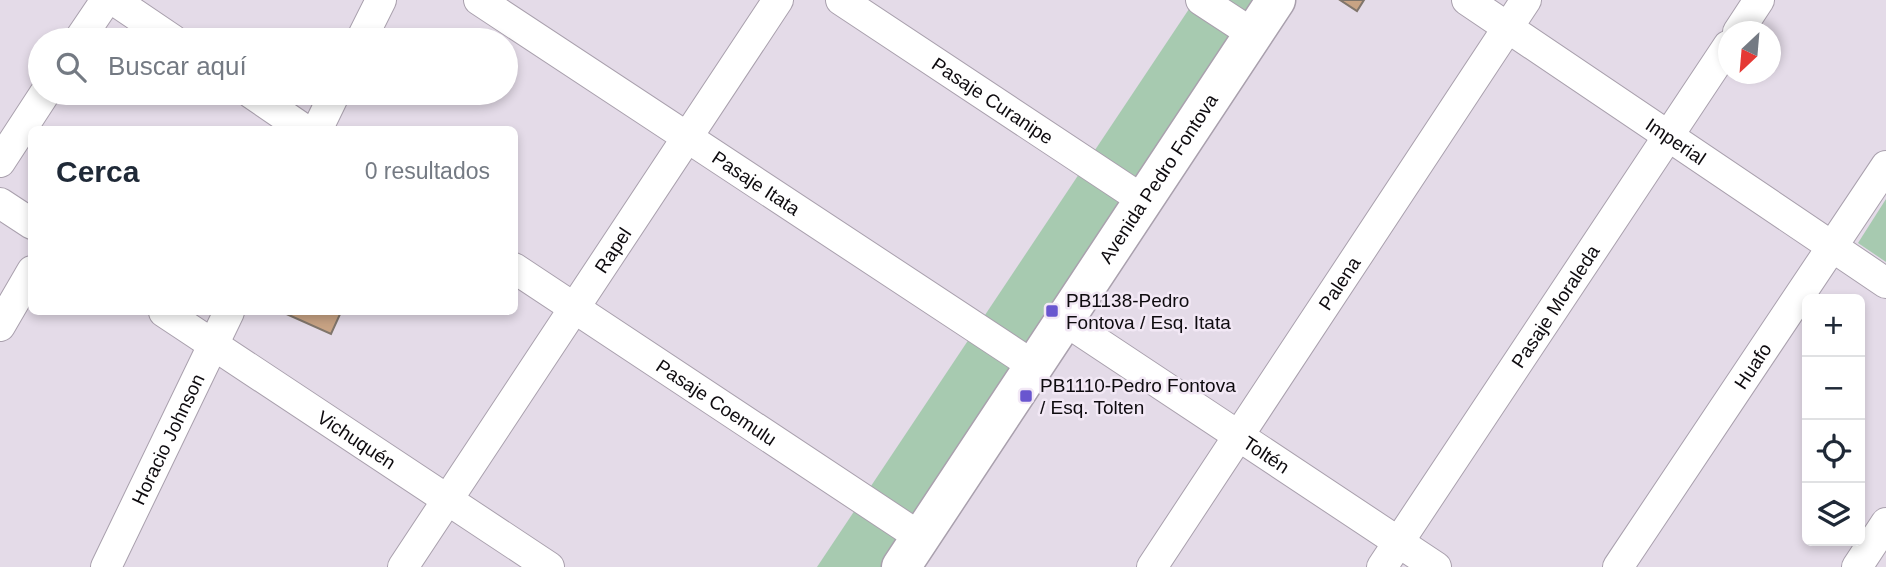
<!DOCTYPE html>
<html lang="es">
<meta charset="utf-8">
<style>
:root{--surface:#fff;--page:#f6f6f7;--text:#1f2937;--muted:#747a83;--line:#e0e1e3}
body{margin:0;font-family:Arial,sans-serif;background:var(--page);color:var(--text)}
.controls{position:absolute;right:21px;bottom:21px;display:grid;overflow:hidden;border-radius:10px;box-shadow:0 4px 10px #0003}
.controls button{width:63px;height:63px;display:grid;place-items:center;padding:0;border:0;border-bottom:2px solid var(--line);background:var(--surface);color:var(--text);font:35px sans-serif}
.compass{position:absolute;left:1718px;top:21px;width:63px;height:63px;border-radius:50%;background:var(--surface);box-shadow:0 4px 10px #0003;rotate:206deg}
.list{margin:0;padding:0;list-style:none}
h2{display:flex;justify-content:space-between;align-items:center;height:91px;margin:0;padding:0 28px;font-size:30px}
h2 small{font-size:23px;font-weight:400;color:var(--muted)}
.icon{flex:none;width:38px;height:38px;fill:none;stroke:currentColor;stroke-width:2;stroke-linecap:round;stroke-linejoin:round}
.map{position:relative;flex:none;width:1886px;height:567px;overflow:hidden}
.search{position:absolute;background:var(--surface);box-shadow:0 4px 10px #0003;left:28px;top:28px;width:490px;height:77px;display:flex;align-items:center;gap:18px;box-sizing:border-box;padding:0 24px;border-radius:38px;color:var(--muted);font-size:26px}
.panel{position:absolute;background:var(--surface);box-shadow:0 4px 10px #0003;left:28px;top:126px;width:490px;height:189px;border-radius:10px}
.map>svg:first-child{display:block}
</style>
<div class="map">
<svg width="1886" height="567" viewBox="0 0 1886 567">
<rect width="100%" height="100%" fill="#e4dbe8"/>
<g fill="#a7cab0">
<polygon points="1195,0 1259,0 883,567 817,567"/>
<polygon points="1886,199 1886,262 1858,243"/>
</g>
<g fill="#c8a384" stroke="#80756b" stroke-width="2">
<polygon points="1340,0 1364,0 1357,11"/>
<polygon points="282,312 341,312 331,334"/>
</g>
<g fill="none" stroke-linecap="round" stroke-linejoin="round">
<g stroke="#a9a0ad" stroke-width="32">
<g id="minor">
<polyline points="114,0 173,40"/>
<path id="s1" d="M 479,0 L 1034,366"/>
<path id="s2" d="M 841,0 L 1143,200"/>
<polyline points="1201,0 1253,34"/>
<path id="s3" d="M 1467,0 L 1886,283"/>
<polyline points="1738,32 1759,0"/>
<polyline points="79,40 106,0"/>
<polyline points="361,40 381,0"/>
<polyline points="251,93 305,130"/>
<polyline points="317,130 335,93"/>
<polyline points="0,162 45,93"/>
<polyline points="0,203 32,224"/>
<path id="s4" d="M 514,268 L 920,537"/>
<path id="s5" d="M 164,312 L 549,567"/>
<path id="s6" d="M 1064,320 L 1436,567"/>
<polyline points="0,326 32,271"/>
<path id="s7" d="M 106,567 L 229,312"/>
<path id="s8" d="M 403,567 L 778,0"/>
<path id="s9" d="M 1152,567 L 1526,0"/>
<path id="s10" d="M 1382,567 L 1728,46"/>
<path id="s11" d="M 1618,567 L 1886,166"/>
<polyline points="1857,567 1886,523"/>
</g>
</g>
<g stroke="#a9a0ad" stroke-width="41">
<g id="major">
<path id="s12" d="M 901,567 L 1276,0"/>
</g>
</g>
<use href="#minor" stroke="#fff" stroke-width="30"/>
<use href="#major" stroke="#fff" stroke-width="38"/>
</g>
<g fill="#6956cf" stroke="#f2e8f5" stroke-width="2.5">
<rect x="1045" y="304" width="14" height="14" rx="3.5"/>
<rect x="1019" y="389" width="14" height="14" rx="3.5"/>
</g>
<g text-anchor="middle" stroke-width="5" stroke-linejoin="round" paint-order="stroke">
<g font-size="19" fill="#0e0b0f" stroke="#f2e8f5">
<text dy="7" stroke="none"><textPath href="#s2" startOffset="182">Pasaje Curanipe</textPath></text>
<text dy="7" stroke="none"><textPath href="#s3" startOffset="252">Imperial</textPath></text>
<text dy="7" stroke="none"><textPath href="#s12" startOffset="466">Avenida Pedro Fontova</textPath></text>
<text dy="7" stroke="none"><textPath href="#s1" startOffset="332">Pasaje Itata</textPath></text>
<text dy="7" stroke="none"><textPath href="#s8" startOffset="380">Rapel</textPath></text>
<text dy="7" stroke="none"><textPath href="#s9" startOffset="340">Palena</textPath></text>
<text dy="7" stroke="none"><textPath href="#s10" startOffset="313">Pasaje Moraleda</textPath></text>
<text dy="7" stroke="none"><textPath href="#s11" startOffset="242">Huafo</textPath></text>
<text dy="7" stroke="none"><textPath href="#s4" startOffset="243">Pasaje Coemulu</textPath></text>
<text dy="7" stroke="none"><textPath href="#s7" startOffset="142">Horacio Johnson</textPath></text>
<text dy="7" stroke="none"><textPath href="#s5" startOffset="231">Vichuquén</textPath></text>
<text dy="7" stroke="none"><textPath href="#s6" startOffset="243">Toltén</textPath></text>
</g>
<g font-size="19" fill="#0e0b0f" stroke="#f2e8f5" text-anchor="start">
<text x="1066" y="307">PB1138-Pedro<tspan x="1066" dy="22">Fontova / Esq. Itata</tspan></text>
<text x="1040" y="392">PB1110-Pedro Fontova<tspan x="1040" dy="22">/ Esq. Tolten</tspan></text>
</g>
</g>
</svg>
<div class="controls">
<button>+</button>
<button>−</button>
<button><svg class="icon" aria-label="locate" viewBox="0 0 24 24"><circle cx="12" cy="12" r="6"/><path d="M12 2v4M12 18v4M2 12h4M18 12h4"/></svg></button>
<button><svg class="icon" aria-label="layers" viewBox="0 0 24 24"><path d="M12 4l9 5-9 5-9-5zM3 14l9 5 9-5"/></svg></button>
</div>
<svg class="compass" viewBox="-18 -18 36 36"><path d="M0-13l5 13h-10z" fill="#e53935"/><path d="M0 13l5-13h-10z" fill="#747a83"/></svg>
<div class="search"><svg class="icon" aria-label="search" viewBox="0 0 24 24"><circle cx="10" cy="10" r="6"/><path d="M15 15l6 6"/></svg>Buscar aquí</div>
<section class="panel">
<h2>Cerca<small>0 resultados</small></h2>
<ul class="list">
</ul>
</section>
</div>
